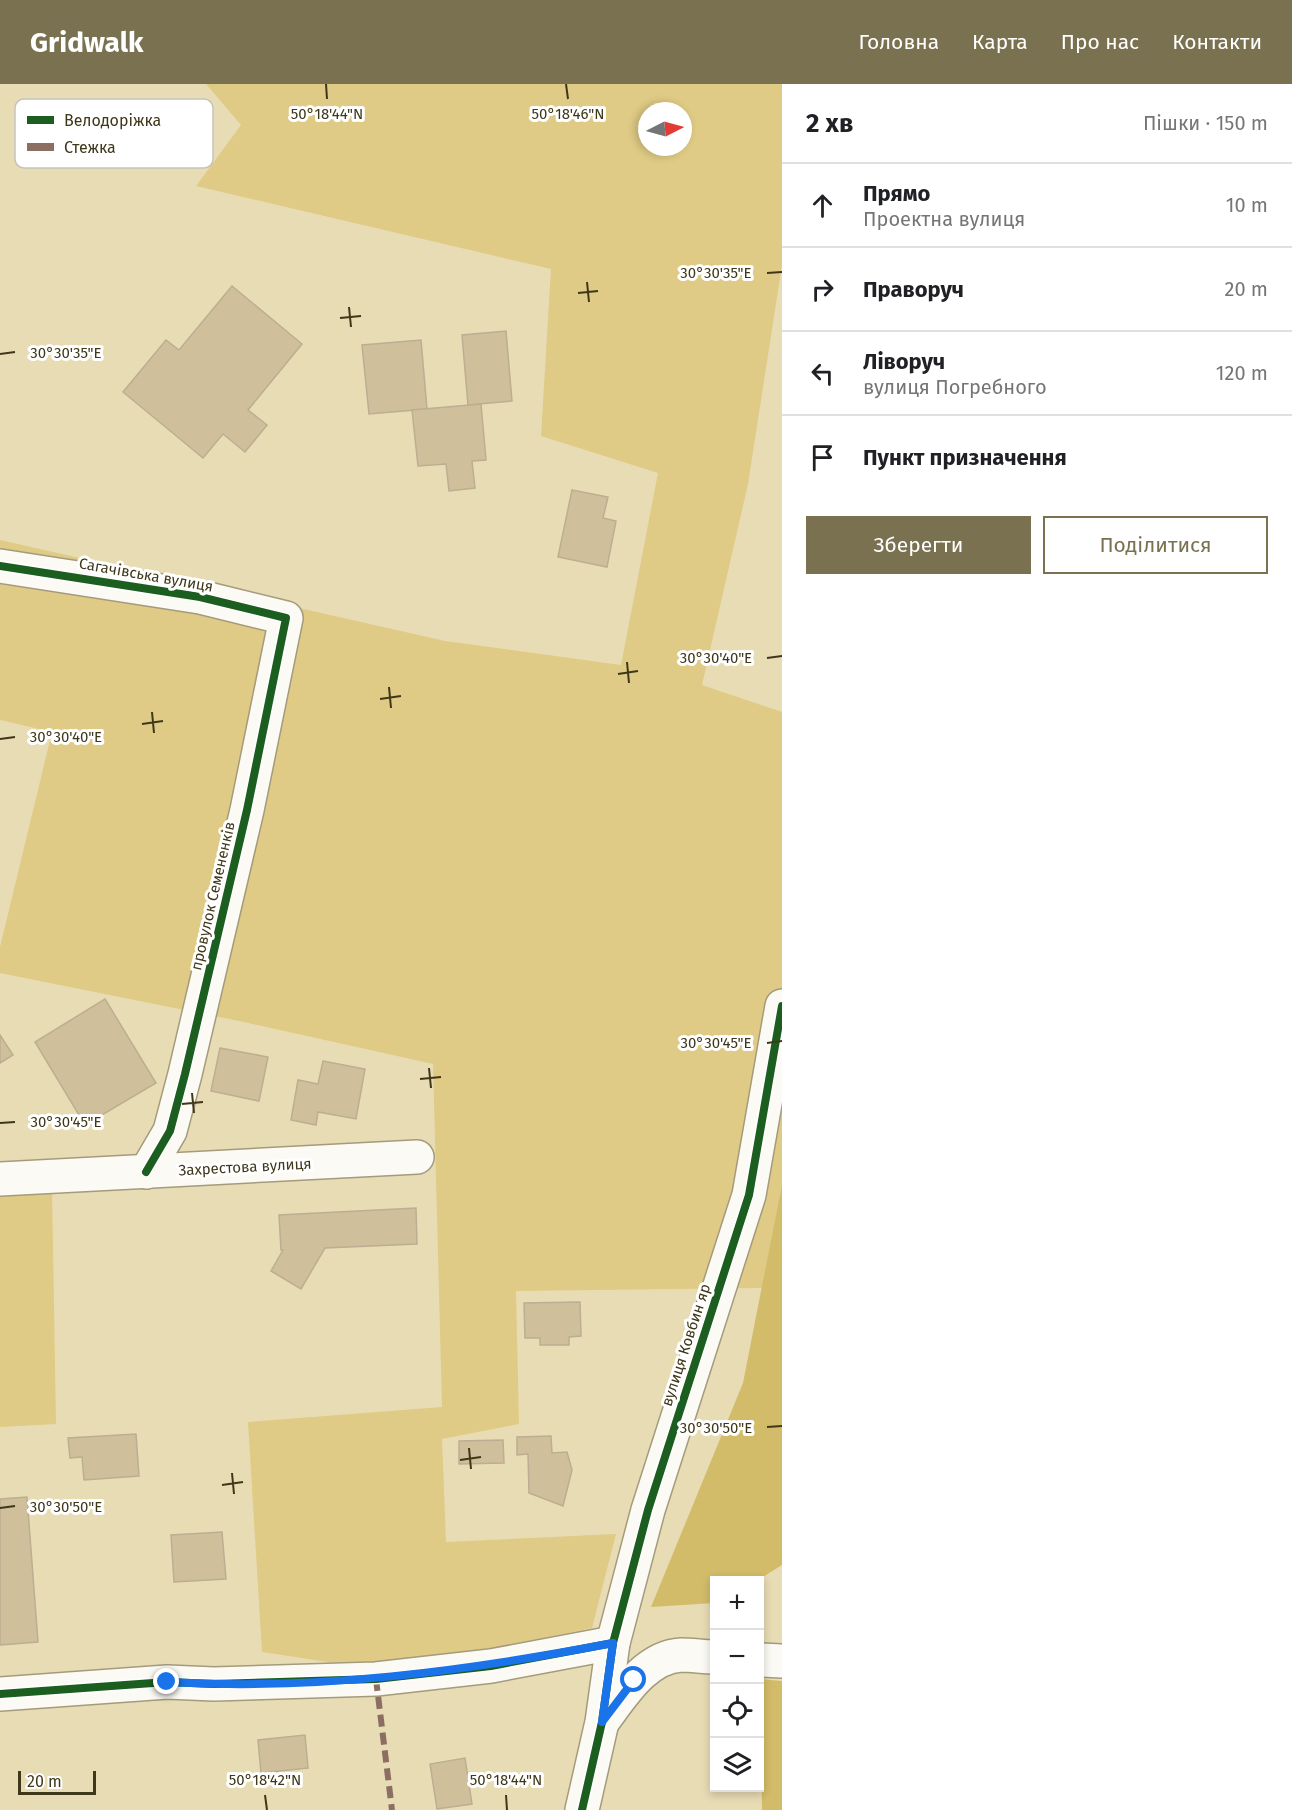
<!DOCTYPE html>
<html lang="uk">
<meta charset="utf-8">
<style>
:root{--surface:#fff;--page:#f6f6f6;--text:#202124;--muted:#757577;--line:#e0e0e0;--accent:#7a7150}
body{margin:0;font-family:"Fira Sans",sans-serif;background:var(--page);color:var(--text)}
.controls{position:absolute;right:18px;bottom:18px;display:grid;overflow:hidden;border-radius:0px;box-shadow:0 3px 9px #0003}
.controls button{width:54px;height:54px;display:grid;place-items:center;padding:0;border:0;border-bottom:2px solid var(--line);background:var(--surface);color:var(--text);font:30px sans-serif}
.compass{position:absolute;left:638px;top:18px;width:54px;height:54px;border-radius:50%;background:var(--surface);box-shadow:0 3px 9px #0003;rotate:84deg}
.scale{position:absolute;left:18px;bottom:15px;width:78px;box-sizing:border-box;padding-left:6px;border:3px solid #3f3719;border-top:0;font-size:16px;line-height:21px;white-space:nowrap;color:#3f3719;-webkit-text-stroke:4px #fff;paint-order:stroke}
.stop{position:absolute;width:18px;height:18px;margin:-14px;border:4px solid #1a73e8;border-radius:50%;background:#fff}
.stop.end{background:#1a73e8;border-color:#fff;box-shadow:0 2px 6px #0008}
.list{margin:0;padding:0;list-style:none}
h2{display:flex;justify-content:space-between;align-items:center;height:78px;margin:0;padding:0 24px;font-size:26px}
h2 small{font-size:20px;font-weight:400;color:var(--muted)}
.list li{display:grid;grid-template-columns:39px 1fr auto;gap:18px;align-items:center;box-sizing:border-box;height:84px;padding:0 24px;border-top:2px solid var(--line)}
.list b{display:block;font-size:22px;white-space:nowrap}
.list p{margin:0;font-size:20px;white-space:nowrap;color:var(--muted)}
.list em{font-size:20px;font-style:normal;color:var(--muted)}
.actions{display:flex;gap:12px;padding:18px 24px}
.actions a{flex:1;padding:14px 0;border:2px solid var(--accent);border-radius:0px;text-align:center;font-size:21px;color:var(--accent)}
.actions .main{background:var(--accent);color:#fff}
.icon{flex:none;width:33px;height:33px;fill:none;stroke:currentColor;stroke-width:2;stroke-linecap:round;stroke-linejoin:round}
.map{position:relative;flex:none;width:782px;height:1726px;overflow:hidden}
header{display:flex;align-items:center;gap:36px;box-sizing:border-box;height:84px;padding:0 30px;background:var(--accent);color:#fff}
header strong{font-size:28px}
nav{display:flex;gap:33px;margin-inline-start:auto;font-size:21px}
main{display:flex}
aside{flex:1;background:var(--surface)}
.map>svg:first-child{display:block}
</style>
<header>
<strong>Gridwalk</strong>
<nav><a>Головна</a><a>Карта</a><a>Про нас</a><a>Контакти</a></nav>
</header>
<main>
<div class="map">
<svg width="782" height="1726" viewBox="0 0 782 1726">
<rect width="100%" height="100%" fill="#e8dcb5"/>
<g fill="#dfcb85" fill-rule="evenodd">
<path d="M 206,0 L 782,0 L 782,181 L 748,400 L 702,601 L 782,628 L 782,1100 L 762,1204 L 516,1207 L 519,1340 L 442,1355 L 446,1458 L 616,1450 L 592,1544 L 429,1579 L 341,1580 L 262,1568 L 248,1338 L 442,1323 L 433,980 L 239,937 L 0,889 L 0,863 L 52,648 L 0,636 L 0,456 L 445,557 L 621,581 L 658,389 L 541,352 L 551,185 L 196,102 L 241,41 ZM 647,27 L 683,27 L 683,63 L 647,63 Z"/>
<polygon points="52,1103 56,1340 0,1343 0,1105"/>
</g>
<g fill="#d3bc69">
<polygon points="782,1100 782,1481 758,1496 714,1496 714,1519 651,1523 743,1299"/>
<polygon points="760,1595 782,1597 782,1726 762,1726"/>
</g>
<g fill="#d0bf9b" stroke="#bcae91" stroke-width="1.5">
<polygon points="232,202 302,260 248,326 267,341 245,368 223,350 203,374 123,308 166,256 179,266"/>
<polygon points="506,247 512,317 468,321 462,251"/>
<polygon points="421,256 427,325 369,330 362,261"/>
<polygon points="481,320 486,376 472,377 475,404 449,407 446,380 418,382 412,326"/>
<polygon points="572,406 608,413 603,434 616,437 607,483 558,473"/>
<polygon points="105,915 156,999 85,1041 35,958"/>
<polygon points="0,951 13,971 0,979"/>
<polygon points="220,964 268,973 259,1017 211,1007"/>
<polygon points="323,977 365,985 356,1035 318,1028 316,1041 291,1036 298,996 318,1000"/>
<polygon points="416,1124 417,1160 325,1164 301,1205 271,1187 283,1166 281,1166 279,1131"/>
<polygon points="580,1218 581,1252 569,1253 569,1261 540,1261 540,1254 525,1254 524,1219"/>
<polygon points="136,1350 139,1392 84,1396 82,1373 70,1374 68,1354"/>
<polygon points="551,1352 552,1369 567,1368 572,1386 563,1422 529,1409 528,1370 517,1371 517,1353"/>
<polygon points="503,1356 504,1379 459,1380 459,1357"/>
<polygon points="27,1413 38,1558 0,1561 0,1415"/>
<polygon points="222,1448 226,1495 174,1498 171,1451"/>
<polygon points="305,1651 308,1684 261,1689 258,1656"/>
<polygon points="465,1674 472,1720 437,1725 430,1680"/>
</g>
<g fill="none" stroke-linecap="round" stroke-linejoin="round">
<g stroke="#a49b7c" stroke-width="36">
<g id="minor">
<polyline points="0,482 200,513 286,534 247,726 185,990 170,1047 146,1088"/>
<polyline points="0,1095 417,1073"/>
<polyline points="760,1576 782,1577"/>
<polyline points="0,1610 167,1598 214,1600 376,1595 491,1582 613,1559"/>
<path d="M 603,1637 C 622,1612 645,1573 681,1571 C 692,1571 704,1573 714,1573"/>
<polyline points="582,1726 602,1638 613,1559 648,1426 749,1111 782,922"/>
</g>
</g>
<use href="#minor" stroke="#fcfaf4" stroke-width="33"/>
<polyline stroke="#8d6e63" stroke-width="6" stroke-dasharray="12 6" stroke-linecap="butt" points="376,1595 392,1726"/>
<g stroke="#fff" stroke-width="11">
<g id="cycleway">
<polyline points="0,482 200,513 286,534 247,726 185,990 170,1047 146,1088"/>
<polyline points="0,1610 167,1598 214,1600 376,1595 491,1582 613,1559"/>
<polyline points="582,1726 602,1638 613,1559 648,1426 749,1111 782,922"/>
</g>
</g>
<use href="#cycleway" stroke="#1b5e20" stroke-width="8"/>
</g>
<g fill="none" stroke-linecap="round" stroke-linejoin="round">
<path stroke="#1a73e8" stroke-width="8" d="M 167,1598 C 317,1607 466,1587 613,1559 L 602,1638 L 634,1596"/>
</g>
<path fill="none" stroke="#3f3719" stroke-width="2" d="M 326,0 L 327,15M 566,0 L 568,15M 767,189 L 782,188M 587,198 L 589,218M 578,209 L 598,207M 349,223 L 351,243M 340,234 L 361,232M 0,270 L 15,268M 767,574 L 782,572M 627,578 L 629,599M 618,590 L 638,587M 389,603 L 391,624M 380,615 L 401,612M 152,628 L 154,649M 142,640 L 163,637M 0,655 L 15,653M 767,959 L 782,957M 429,984 L 431,1004M 420,995 L 441,993M 192,1009 L 194,1029M 182,1020 L 203,1018M 0,1039 L 15,1038M 767,1343 L 782,1342M 469,1364 L 471,1385M 460,1376 L 481,1373M 232,1389 L 234,1410M 222,1401 L 243,1398M 0,1424 L 15,1422M 265,1711 L 267,1726M 506,1711 L 507,1726"/>
<g text-anchor="middle" stroke-width="6" stroke-linejoin="round" paint-order="stroke">
<g font-size="15" fill="#3f3719" stroke="#fff">
<text transform="translate(146 491) rotate(10)" y="5">Сагачівська вулиця</text>
<text transform="translate(213 812) rotate(-77)" y="5">провулок Семененків</text>
<text transform="translate(245 1083) rotate(-3)" y="5">Захрестова вулиця</text>
<text transform="translate(686 1261) rotate(-72)" y="5">вулиця Ковбин яр</text>
</g>
</g>
<rect x="15" y="15" width="198" height="69" rx="9" fill="#fff" stroke="#c5c3ba" stroke-width="1.5"/>
<rect x="27" y="32" width="27" height="8" fill="#1b5e20"/>
<rect x="27" y="59" width="27" height="8" fill="#8d6e63"/>
<g font-size="16" fill="#3f3719">
<text x="64" y="42">Велодоріжка</text>
<text x="64" y="69">Стежка</text>
</g>
<g font-size="15" text-anchor="middle" fill="#3f3719" stroke="#fff" stroke-width="6" stroke-linejoin="round" paint-order="stroke">
<text x="327" y="35">50°18'44"N</text>
<text x="568" y="35">50°18'46"N</text>
<text x="716" y="194">30°30'35"E</text>
<text x="66" y="274">30°30'35"E</text>
<text x="716" y="579">30°30'40"E</text>
<text x="66" y="658">30°30'40"E</text>
<text x="716" y="964">30°30'45"E</text>
<text x="66" y="1043">30°30'45"E</text>
<text x="716" y="1349">30°30'50"E</text>
<text x="66" y="1428">30°30'50"E</text>
<text x="265" y="1701">50°18'42"N</text>
<text x="506" y="1701">50°18'44"N</text>
</g>
</svg>
<div class="controls">
<button>+</button>
<button>−</button>
<button><svg class="icon" aria-label="locate" viewBox="0 0 24 24"><circle cx="12" cy="12" r="6"/><path d="M12 2v4M12 18v4M2 12h4M18 12h4"/></svg></button>
<button><svg class="icon" aria-label="layers" viewBox="0 0 24 24"><path d="M12 4l9 5-9 5-9-5zM3 14l9 5 9-5"/></svg></button>
</div>
<svg class="compass" viewBox="-18 -18 36 36"><path d="M0-13l5 13h-10z" fill="#e53935"/><path d="M0 13l5-13h-10z" fill="#757577"/></svg>
<div class="scale">20 m</div>
<div class="stop" style="left:634px;top:1596px"></div>
<div class="stop end" style="left:167px;top:1598px"></div>
</div>
<aside>
<h2>2 хв<small>Пішки · 150 m</small></h2>
<ul class="list">
<li><svg class="icon" aria-label="ahead" viewBox="0 0 24 24"><path d="M12 20V5M6 11l6-6 6 6"/></svg><div><b>Прямо</b><p>Проектна вулиця</p></div><em>10 m</em></li>
<li><svg class="icon" aria-label="right" viewBox="0 0 24 24"><path d="M7 20v-9h11M14 6l5 5-5 5"/></svg><div><b>Праворуч</b></div><em>20 m</em></li>
<li><svg class="icon" aria-label="left" viewBox="0 0 24 24"><path d="M17 20v-9H6M10 6l-5 5 5 5"/></svg><div><b>Ліворуч</b><p>вулиця Погребного</p></div><em>120 m</em></li>
<li><svg class="icon" aria-label="arrive" viewBox="0 0 24 24"><path d="M6 21V4h12l-3 4 3 4H6"/></svg><div><b>Пункт призначення</b></div></li>
</ul>
<div class="actions"><a class="main">Зберегти</a><a>Поділитися</a></div>
</aside>
</main>
